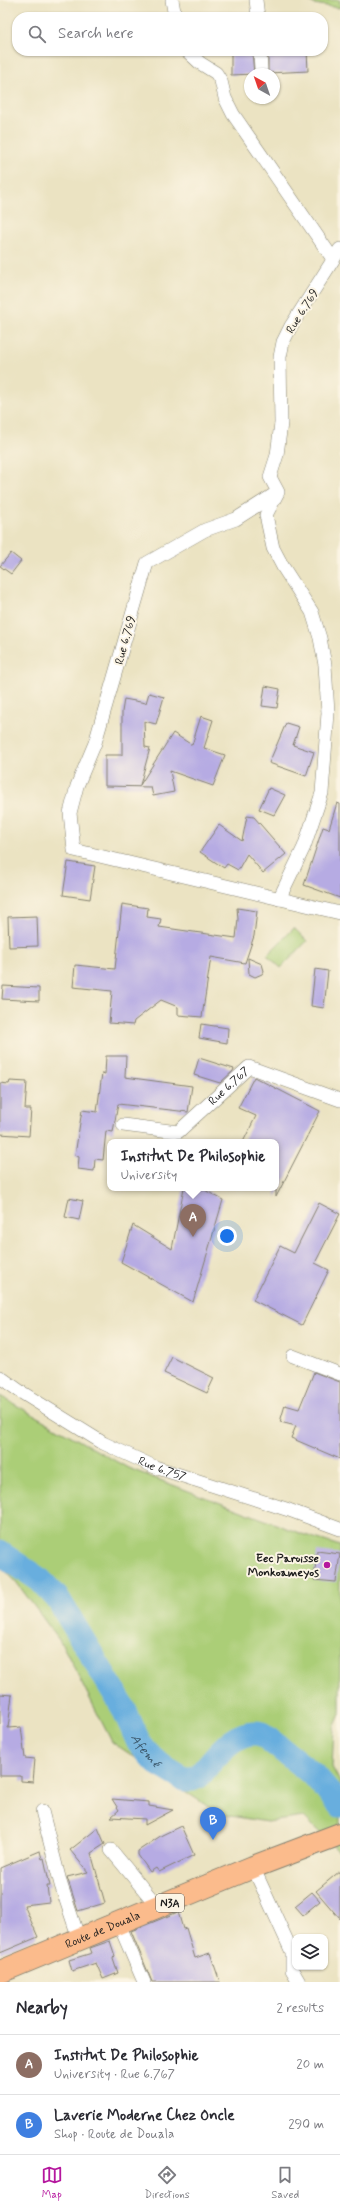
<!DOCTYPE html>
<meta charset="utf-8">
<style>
:root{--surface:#fff;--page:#f2f2f3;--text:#2b2b33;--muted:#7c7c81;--line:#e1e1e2;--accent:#b5179e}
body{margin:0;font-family:Mynerve,sans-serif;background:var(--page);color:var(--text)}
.controls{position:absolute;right:12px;bottom:12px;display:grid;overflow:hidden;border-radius:8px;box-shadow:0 1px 3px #0004}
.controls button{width:36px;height:36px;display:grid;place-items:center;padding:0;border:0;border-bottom:1px solid var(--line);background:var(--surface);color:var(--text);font:20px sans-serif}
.compass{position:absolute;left:244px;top:68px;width:36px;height:36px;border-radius:50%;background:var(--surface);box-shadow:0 1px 3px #0004;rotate:320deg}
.you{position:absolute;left:227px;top:1236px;width:14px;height:14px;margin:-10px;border:3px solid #fff;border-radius:50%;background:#1a73e8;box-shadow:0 0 0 6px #1a73e833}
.badge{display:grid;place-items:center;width:26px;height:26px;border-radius:50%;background:var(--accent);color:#fff;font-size:13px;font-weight:700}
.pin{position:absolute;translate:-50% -33px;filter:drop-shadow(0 1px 2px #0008)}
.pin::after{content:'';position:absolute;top:21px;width:14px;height:12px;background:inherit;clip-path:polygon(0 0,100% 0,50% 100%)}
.popup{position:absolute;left:107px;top:1139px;width:172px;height:52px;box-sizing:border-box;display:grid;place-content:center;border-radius:8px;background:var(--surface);filter:drop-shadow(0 1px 3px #0005);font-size:13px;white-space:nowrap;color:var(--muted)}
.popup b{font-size:15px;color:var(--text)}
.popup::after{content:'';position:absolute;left:50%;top:100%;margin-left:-8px;border:8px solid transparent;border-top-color:var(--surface)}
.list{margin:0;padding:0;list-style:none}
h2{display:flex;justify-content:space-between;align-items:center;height:52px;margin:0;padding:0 16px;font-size:17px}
h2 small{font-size:13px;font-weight:400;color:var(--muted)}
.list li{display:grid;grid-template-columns:26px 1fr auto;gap:12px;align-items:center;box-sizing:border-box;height:60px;padding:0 16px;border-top:1px solid var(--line)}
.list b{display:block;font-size:15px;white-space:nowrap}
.list p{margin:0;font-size:13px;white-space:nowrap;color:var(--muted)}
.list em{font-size:13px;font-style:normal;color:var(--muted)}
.icon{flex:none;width:22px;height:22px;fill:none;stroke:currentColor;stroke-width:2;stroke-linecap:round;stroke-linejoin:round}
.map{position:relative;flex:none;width:340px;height:1982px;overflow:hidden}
.search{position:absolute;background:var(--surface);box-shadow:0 1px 3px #0004;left:12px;right:12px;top:12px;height:44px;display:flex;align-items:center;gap:10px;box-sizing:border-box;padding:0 14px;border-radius:16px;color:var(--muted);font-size:15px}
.sheet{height:172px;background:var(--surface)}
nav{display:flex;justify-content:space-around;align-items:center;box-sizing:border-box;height:56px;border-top:1px solid var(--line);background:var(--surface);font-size:11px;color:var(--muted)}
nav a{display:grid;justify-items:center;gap:2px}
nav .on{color:var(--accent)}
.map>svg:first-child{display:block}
</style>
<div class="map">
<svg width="340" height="1982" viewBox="0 0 340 1982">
<rect width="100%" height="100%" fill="#fcf5e5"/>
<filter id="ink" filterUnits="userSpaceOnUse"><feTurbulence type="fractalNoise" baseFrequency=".025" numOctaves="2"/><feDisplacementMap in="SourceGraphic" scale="8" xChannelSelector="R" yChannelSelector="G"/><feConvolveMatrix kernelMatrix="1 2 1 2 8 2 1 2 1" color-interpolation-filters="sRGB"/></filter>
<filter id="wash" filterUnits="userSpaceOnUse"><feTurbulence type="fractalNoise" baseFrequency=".012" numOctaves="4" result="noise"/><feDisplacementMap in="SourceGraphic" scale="16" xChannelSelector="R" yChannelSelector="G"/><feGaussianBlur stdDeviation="0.9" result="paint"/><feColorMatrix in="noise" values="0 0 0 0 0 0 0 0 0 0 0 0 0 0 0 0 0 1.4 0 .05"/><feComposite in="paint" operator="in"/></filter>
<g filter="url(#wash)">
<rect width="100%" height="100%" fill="#ebe3c2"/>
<g fill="#abce77" stroke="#64754a">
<polygon points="307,0 340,0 340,8 314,4"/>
<polygon points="294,928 307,941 281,968 267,955"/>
<polygon points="0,1396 128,1468 302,1534 340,1546 340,1714 334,1728 332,1767 340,1782 340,1853 304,1817 267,1822 219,1814 112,1742 62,1644 17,1583 0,1565"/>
</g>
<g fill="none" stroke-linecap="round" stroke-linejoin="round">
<path stroke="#67aede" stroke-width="25" id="s1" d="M 0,1553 L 40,1580 L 58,1599 L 123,1707 L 139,1743 L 157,1763 L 184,1779 L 192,1779 L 199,1776 C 215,1758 235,1727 262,1734 L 315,1776 L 340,1805"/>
</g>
<g id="blocks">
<g fill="#b6abe3">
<polygon points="231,51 252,51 254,74 231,75"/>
<polygon points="268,51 307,51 308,71 268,73"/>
<polygon points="11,553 21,561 11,574 0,566"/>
<polygon points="265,686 280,689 277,708 262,706"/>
<polygon points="149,693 164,697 156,724 144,721 145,747 150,748 140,785 173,733 192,745 201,716 213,720 204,748 225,755 213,786 170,771 174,792 153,796 151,787 105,786 105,755 122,755 122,712 124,699 146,703"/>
<polygon points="286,723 299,727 293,745 314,752 306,776 269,763"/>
<polygon points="269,788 285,795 274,815 259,809"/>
<polygon points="337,803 340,804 340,898 304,885 323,827 329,829"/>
<polygon points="247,816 254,817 286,854 263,873 247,854 238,870 227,864 224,868 200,852 219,825 242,841"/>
<polygon points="68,862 95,866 90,899 63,895"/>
<polygon points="122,904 148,908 147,917 161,919 159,927 236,938 238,919 237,908 257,911 254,936 245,963 211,957 202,1017 178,1015 178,1007 161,1000 134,1021 133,1025 109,1023 112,991 73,987 75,965 115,969"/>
<polygon points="37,916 38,946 9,947 8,917"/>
<polygon points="248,958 262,964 264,971 262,974 255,977 249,974"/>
<polygon points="315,969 328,971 324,1008 311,1006"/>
<polygon points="3,986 39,988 39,1001 2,999"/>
<polygon points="201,1024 228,1028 227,1043 199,1038"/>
<polygon points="106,1056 126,1056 125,1077 192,1086 188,1112 118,1104 113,1132 106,1131 103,1160 95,1159 94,1171 78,1169 79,1157 75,1155 82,1110 97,1112 102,1073 105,1074"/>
<polygon points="199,1058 234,1069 233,1071 220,1083 194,1075"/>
<polygon points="254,1077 320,1111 276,1197 276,1142 243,1142 256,1116 238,1108"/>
<polygon points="10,1081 27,1082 25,1109 31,1109 29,1136 0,1134 0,1083 9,1084"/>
<polygon points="184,1188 201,1188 223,1200 193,1302 121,1262 133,1225 172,1249"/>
<polygon points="69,1198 83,1201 79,1220 65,1217"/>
<polygon points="319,1203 340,1214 315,1263 329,1270 302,1325 253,1300 280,1246 294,1253"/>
<polygon points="172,1357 214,1378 207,1393 164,1373"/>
<polygon points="314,1372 340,1382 340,1459 291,1438 296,1426 280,1422 285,1405 299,1409"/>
<polygon points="317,1551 340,1554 336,1582 314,1580"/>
<polygon points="0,1694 12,1695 8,1728 21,1727 25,1758 35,1759 33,1782 21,1781 21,1776 0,1776"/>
<polygon points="112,1799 149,1802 149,1806 173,1810 145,1825 145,1819 111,1817 119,1810"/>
<polygon points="181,1826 194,1855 159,1872 156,1868 150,1872 138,1855 138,1851 162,1835"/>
<polygon points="98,1828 105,1844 91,1853 105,1903 78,1911 67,1877 88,1872 70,1850"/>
<polygon points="40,1851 42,1859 44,1858 50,1886 47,1886 49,1902 24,1905 38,1937 0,1953 0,1868"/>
<polygon points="340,1871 340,1919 316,1891"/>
<polygon points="312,1892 320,1901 303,1915 295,1906"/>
<polygon points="178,1912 183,1929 186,1928 195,1958 210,1953 220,1982 152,1982 131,1931"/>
<polygon points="110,1941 115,1956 113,1958 118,1973 103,1979 96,1963 72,1971 69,1960 92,1953 90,1948"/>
</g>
</g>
</g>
<g filter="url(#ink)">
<use href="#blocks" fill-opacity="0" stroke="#84806f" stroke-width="1"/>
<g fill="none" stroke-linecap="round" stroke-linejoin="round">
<g stroke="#84806f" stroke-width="14">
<g id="street">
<polyline points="172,0 175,17"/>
<polyline points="256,0 258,17"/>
<polyline points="187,51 200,63 216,73 221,81 225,98 233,114 333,259"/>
<polyline points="260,51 261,71"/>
<polyline points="340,249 291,326 283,342 280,357 281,423 277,455 270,477 278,492 236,519 205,530 147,563 95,743 77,786 70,813 74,850 340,913"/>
<polyline points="277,494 266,515 273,548 283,567 312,612 320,638 325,665 328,713 322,793 304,847 279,899"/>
<path id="s2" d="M 123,1125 L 178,1132 L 249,1067 L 340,1100"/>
<polyline points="293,1356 340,1374"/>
<path id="s3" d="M 0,1377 L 21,1392 L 103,1443 L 155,1467 L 289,1510 L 340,1529"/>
<polyline points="42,1811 61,1885 79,1939"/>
<polyline points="111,1850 159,1908"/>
<polyline points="253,1867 292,1952 292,1970 299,1982"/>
<polyline points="119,1924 144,1982"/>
</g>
</g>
<g stroke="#84806f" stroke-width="24">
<g id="highway">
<path id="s4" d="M 0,1972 L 253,1867 L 340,1834"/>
</g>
</g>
<use href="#street" stroke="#fff" stroke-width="13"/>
<use href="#highway" stroke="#fbbb8c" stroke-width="22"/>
</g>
</g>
<circle fill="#b5179e" stroke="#fcf5e5" stroke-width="1.5" cx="327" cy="1565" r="4"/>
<g text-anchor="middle" stroke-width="4" stroke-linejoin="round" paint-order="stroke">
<rect fill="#fcf5e5" stroke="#5f5d58" stroke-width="1" x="156" y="1894" width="28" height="18" rx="3"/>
<g font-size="11" font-weight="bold" fill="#1c1c1c">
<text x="170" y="1907">N3A</text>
</g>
<g font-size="12" fill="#1c1c1c" stroke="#fcf5e5">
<text transform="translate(302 311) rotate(-58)" y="4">Rue 6.769</text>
<text transform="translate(125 640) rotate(-75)" y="4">Rue 6.769</text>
<text dy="4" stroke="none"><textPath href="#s2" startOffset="124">Rue 6.767</textPath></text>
<text dy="4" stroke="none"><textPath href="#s3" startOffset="187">Rue 6.757</textPath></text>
<text dy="4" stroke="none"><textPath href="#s4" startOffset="111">Route de Douala</textPath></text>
</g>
<g font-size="12" font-weight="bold" fill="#1c1c1c" stroke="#fcf5e5" text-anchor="end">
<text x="319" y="1562">Eec Paroisse<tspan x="319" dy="14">Monkoameyos</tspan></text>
</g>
<g font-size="13" font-style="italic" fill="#3a566a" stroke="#fcf5e5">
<text dy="5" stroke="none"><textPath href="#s1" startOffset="250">Afemé</textPath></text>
</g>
</g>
</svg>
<div class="controls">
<button><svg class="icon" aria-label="layers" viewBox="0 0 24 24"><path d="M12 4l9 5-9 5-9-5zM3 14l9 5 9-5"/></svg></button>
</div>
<svg class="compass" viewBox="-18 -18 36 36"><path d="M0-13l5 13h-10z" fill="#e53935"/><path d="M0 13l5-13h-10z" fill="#7c7c81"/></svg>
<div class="you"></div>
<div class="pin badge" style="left:193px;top:1237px;background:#8d6e63">A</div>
<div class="popup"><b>Institut De Philosophie</b>University</div>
<div class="pin badge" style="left:213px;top:1840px;background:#3f7fe0">B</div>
<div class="search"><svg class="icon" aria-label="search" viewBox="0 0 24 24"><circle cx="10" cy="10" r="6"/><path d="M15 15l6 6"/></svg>Search here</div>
</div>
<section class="sheet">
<h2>Nearby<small>2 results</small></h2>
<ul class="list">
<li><span class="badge" style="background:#8d6e63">A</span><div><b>Institut De Philosophie</b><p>University · Rue 6.767</p></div><em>20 m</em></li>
<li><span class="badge" style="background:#3f7fe0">B</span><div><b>Laverie Moderne Chez Oncle</b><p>Shop · Route de Douala</p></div><em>290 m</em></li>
</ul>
</section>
<nav>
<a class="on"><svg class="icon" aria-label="map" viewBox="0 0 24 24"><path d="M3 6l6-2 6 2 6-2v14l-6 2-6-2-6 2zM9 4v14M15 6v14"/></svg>Map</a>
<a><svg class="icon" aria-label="directions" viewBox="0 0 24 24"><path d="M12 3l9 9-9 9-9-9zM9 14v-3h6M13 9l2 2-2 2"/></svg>Directions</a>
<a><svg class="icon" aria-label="saved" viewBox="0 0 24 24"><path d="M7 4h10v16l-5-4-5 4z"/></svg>Saved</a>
</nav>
